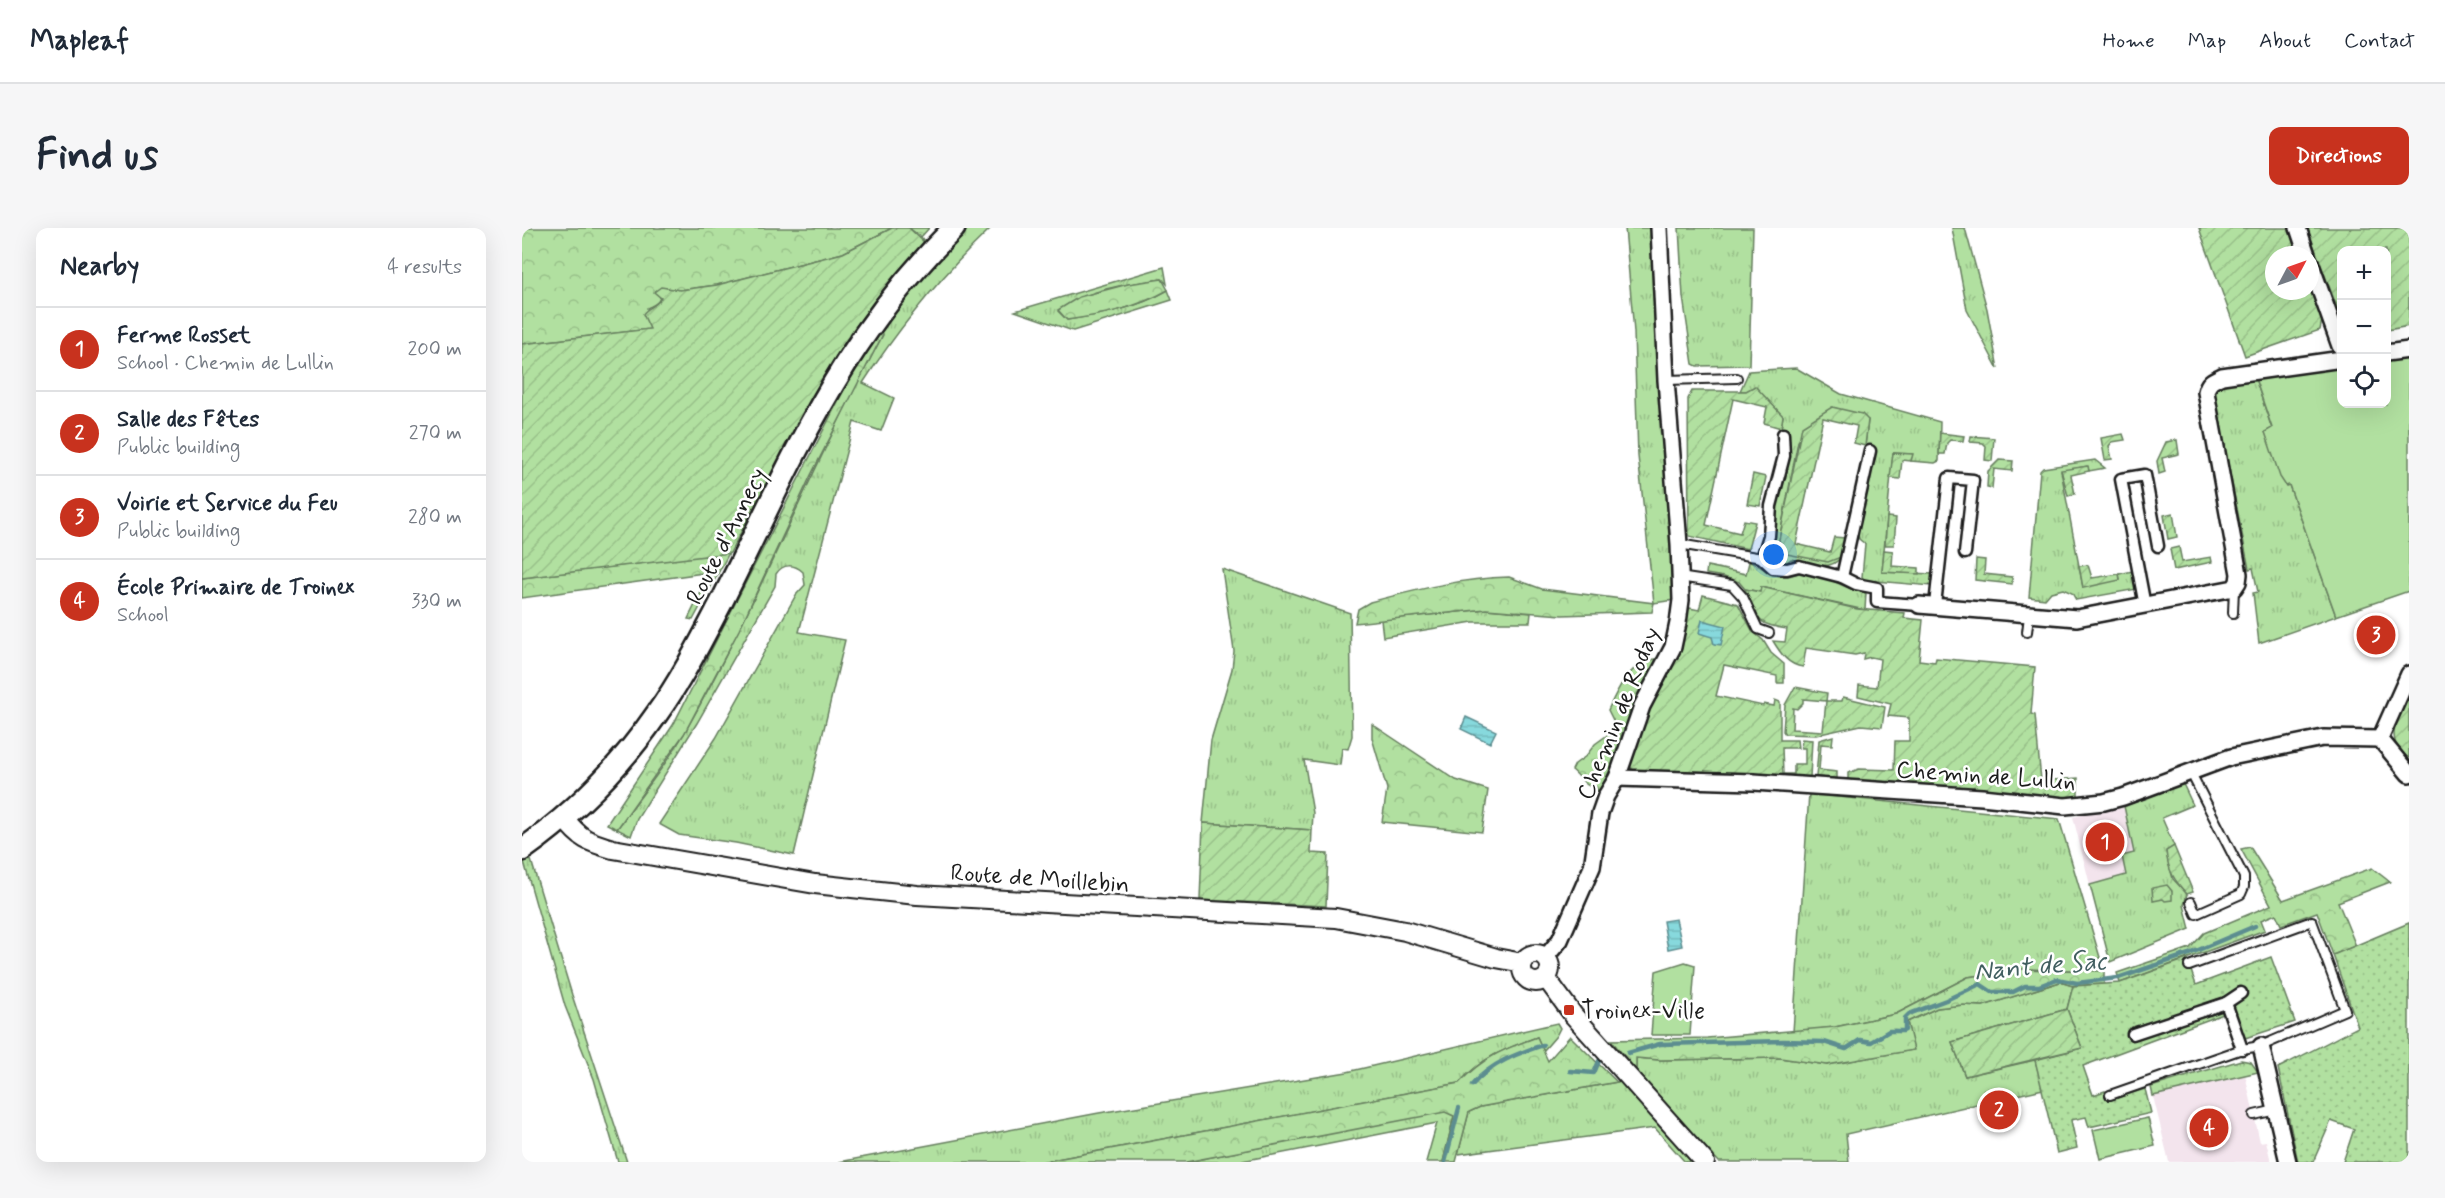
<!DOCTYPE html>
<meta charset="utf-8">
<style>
:root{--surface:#fff;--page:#f6f6f7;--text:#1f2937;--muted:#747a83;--line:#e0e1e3;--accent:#c8321e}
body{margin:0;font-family:Mynerve,sans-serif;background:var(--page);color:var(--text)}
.controls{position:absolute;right:18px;top:18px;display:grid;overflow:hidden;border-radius:12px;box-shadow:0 6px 24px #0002}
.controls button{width:54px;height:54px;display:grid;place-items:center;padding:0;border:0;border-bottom:2px solid var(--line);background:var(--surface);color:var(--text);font:30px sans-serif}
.compass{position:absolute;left:1743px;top:18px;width:54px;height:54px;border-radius:50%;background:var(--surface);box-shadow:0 6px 24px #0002;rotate:49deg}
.you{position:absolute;left:1252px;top:327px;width:21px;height:21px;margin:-15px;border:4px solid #fff;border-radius:50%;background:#1a73e8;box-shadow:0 0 0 9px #1a73e833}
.badge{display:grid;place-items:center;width:39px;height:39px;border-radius:50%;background:var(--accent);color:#fff;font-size:20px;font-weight:700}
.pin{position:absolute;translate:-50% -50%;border:3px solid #fff;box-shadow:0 2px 6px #0006}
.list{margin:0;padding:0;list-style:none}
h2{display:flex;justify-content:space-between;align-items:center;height:78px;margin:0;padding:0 24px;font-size:26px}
h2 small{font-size:20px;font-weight:400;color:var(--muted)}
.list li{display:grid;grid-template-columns:39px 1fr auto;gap:18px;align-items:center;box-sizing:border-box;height:84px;padding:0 24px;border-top:2px solid var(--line)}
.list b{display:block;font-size:22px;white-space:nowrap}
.list p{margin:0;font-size:20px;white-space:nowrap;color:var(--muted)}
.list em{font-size:20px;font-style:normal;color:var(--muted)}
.icon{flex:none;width:33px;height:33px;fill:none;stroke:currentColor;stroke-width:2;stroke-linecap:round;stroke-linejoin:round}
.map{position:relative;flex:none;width:1887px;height:934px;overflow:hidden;border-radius:12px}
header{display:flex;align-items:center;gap:36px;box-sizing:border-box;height:84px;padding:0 30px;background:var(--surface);border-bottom:2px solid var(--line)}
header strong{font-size:28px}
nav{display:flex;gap:33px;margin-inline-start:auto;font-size:21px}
.intro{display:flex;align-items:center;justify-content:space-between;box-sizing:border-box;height:144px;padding:0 36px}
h1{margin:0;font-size:42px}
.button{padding:15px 27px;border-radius:12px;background:var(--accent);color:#fff;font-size:21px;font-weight:700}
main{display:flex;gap:36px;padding:0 36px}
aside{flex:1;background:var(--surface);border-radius:12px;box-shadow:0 6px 24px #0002}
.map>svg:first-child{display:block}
</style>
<header>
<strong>Mapleaf</strong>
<nav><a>Home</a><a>Map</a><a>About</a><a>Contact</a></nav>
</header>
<div class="intro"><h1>Find us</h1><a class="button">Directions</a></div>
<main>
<aside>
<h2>Nearby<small>4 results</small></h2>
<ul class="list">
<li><span class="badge">1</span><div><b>Ferme Rosset</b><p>School · Chemin de Lullin</p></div><em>200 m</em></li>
<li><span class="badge">2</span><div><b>Salle des Fêtes</b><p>Public building</p></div><em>270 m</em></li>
<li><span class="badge">3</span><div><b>Voirie et Service du Feu</b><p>Public building</p></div><em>280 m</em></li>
<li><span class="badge">4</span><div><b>École Primaire de Troinex</b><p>School</p></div><em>330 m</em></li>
</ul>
</aside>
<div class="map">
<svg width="1887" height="934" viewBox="0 0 1887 934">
<defs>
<pattern id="grass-tufts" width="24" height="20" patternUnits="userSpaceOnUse" patternTransform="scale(1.5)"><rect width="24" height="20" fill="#b1e0a0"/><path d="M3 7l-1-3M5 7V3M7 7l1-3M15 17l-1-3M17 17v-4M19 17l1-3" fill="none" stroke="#98c089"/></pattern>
<pattern id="forest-crowns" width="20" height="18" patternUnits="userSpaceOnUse" patternTransform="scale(1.5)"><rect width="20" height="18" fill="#b1e0a0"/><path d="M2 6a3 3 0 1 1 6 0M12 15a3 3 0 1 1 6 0" fill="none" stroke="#98c089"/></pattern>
<pattern id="park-dots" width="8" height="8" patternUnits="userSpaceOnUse" patternTransform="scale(1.5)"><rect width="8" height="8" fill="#b1e0a0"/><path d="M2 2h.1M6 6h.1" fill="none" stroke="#98c089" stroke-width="1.8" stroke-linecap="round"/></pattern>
<pattern id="garden-furrows" width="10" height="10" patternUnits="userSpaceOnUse" patternTransform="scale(1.5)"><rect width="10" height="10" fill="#b1e0a0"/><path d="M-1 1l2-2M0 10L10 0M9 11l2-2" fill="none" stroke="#98c089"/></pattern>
<pattern id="water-rules" width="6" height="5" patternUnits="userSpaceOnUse" patternTransform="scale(1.5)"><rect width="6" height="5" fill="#87d9dd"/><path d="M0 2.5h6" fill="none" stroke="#74babd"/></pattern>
</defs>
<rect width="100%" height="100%" fill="#fff"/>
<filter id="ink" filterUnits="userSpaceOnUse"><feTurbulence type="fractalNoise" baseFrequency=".0167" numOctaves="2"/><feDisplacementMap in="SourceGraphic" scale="12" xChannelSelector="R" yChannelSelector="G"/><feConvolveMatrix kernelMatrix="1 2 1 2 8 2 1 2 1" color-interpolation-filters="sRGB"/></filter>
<g filter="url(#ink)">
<g fill="#f3e4ed">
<polygon points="1602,578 1612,625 1604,647 1568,657 1551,589"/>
<polygon points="1723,846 1738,914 1744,913 1749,934 1647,934 1631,868"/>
</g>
<g fill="url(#grass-tufts)" stroke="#667e5e" stroke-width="1.5">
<path d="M 446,0 L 469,0 C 420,47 378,98 341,155 L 372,170 L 359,203 L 332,194 L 277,404 L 323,412 L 272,627 L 214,615 L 157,607 L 137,596 L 194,510 L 274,367 L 283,357 L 281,344 C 272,336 261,335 254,346 L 253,358 L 175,495 L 115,591 L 109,608 L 95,601 C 117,569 144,538 163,504 C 236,375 290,237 361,107 L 357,105 L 394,55 Z"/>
<polygon points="1103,0 1132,0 1152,372 1132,375 1116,228 1112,104"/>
<polygon points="1157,0 1231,0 1227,137 1175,138 1171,136 1161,69"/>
<polygon points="1430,0 1443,0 1465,81 1476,141 1445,82"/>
<path d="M 642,39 L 645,56 L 640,51 C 604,56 566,61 536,83 L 545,92 C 580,87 615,80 646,62 L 650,72 L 551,103 L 493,83 Z"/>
<path d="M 1274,140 L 1319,166 L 1418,194 L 1417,233 L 1413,235 L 1389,233 L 1390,226 L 1371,225 L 1360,344 L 1411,346 L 1410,358 L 1343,352 L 1340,349 L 1343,316 L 1337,311 L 1335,304 L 1353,223 L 1343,218 L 1346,192 L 1311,179 L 1276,213 L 1257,312 L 1319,329 C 1308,345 1285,335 1269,331 C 1262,337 1258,335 1250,331 L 1248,319 L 1253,313 L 1254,279 L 1265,243 L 1267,215 L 1265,201 L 1259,200 L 1261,188 L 1224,163 L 1218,163 L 1227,143 Z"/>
<path d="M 1733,150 L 1750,201 L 1743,204 L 1767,257 L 1814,388 L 1737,415 L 1731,365 L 1736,364 L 1731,340 L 1727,341 L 1692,165 C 1703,150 1716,152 1733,150 Z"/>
<polygon points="1573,232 1583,240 1567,243 1565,238 1539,243 1561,359 1598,351 1597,346 1611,343 1615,361 1554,372 1550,365 1541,361 1529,364 1523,371 1507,369 1518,243 1521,240"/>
<path d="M 1227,334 C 1238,336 1241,343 1251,346 C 1266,352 1271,345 1282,344 C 1300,344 1325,363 1344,365 L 1343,382 L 1239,359 L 1239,364 L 1223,361 L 1217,354 L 1202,349 L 1184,346 L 1185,338 L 1224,346 Z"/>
<polygon points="700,341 828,385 830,508 826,521 820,520 818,537 782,532 791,585 790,602 681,595 689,512 710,441 712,423"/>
<polygon points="964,381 1009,385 1008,394 951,394 861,409 859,392"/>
<polygon points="1661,556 1671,577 1640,590 1652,618 1644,624 1651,651 1665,666 1662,677 1668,701 1588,734 1568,657 1604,647 1600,628 1612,625 1602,578"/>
<polygon points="1287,566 1537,591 1582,743 1497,741 1446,749 1374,786 1313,799 1271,804"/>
<polygon points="9,632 50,767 105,934 96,934 72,851 43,778 2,634"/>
<polygon points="1538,754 1551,758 1545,781 1430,814 1443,848 1513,832 1521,861 1324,906 1327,934 1197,934 1114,842 1114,830 1138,832 1258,830 1305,837 1391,822 1385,794 1415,780 1441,777 1461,778"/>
<path d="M 1035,795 L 1038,800 L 1034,808 L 1021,823 L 1015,809 C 982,821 961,829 938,855 L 519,934 L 317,934 L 577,885 L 825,844 Z"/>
<polygon points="1719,832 1729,834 1736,844 1631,868 1629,859"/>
<polygon points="1099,851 1172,934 1163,934 1133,900 936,926 947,884 958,879 1095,854"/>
<polygon points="923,883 932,888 921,934 904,934 915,895 715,934 664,934"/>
</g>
<g fill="url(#forest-crowns)" stroke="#667e5e" stroke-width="1.5">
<path d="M 0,0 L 370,0 L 321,25 L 195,57 L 158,62 L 139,60 C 139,72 137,75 125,80 L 129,101 L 0,116 Z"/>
<polygon points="387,0 407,0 399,9 404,16 354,71 326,110 295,161 171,392 166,391 189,344 0,370 0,350 201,325 238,189 399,9"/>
<path d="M 640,51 L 646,62 C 615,80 580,87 545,92 L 536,82 L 557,69 L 606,56 Z"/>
<polygon points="357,105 361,106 289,247 217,402 162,506 95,601 85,596 151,497 328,150"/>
<path d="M 987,349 L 1020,361 L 1132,375 L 1130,384 L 1040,387 L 964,381 L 833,395 L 836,381 L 848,374 C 893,362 940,350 987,349 Z"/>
<path d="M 1136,430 L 1077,567 L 1074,559 C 1063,560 1059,549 1050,542 L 1053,536 L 1064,528 L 1073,516 L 1095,500 L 1086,482 C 1098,456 1107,436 1136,430 Z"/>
<polygon points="850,496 934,552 966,562 960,604 860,594 865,561 850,510"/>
<polygon points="1728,619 1761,672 1850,640 1868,654 1816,674 1834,718 1811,727 1795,684 1759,697 1754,686 1739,692 1743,702 1598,755 1595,745 1668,720 1682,705 1749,677 1719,621"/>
<polygon points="1497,741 1582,743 1582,756 1551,758 1538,754 1461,778 1441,777 1415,780 1385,794 1392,822 1305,837 1258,830 1138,832 1114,830 1114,842 1089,812 1185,810 1313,799 1374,786 1446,749"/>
<path d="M 1048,808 L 1095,854 L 958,879 L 947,884 L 934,934 L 921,934 L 932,888 L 923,884 L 664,934 L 519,934 L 937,855 C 961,829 982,821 1015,809 L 1026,833 Z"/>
</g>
<g fill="url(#park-dots)" stroke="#667e5e" stroke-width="1.5">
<polygon points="1887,695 1887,934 1821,934 1832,901 1809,893 1791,934 1776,934 1756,840 1836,799 1811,727"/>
<polygon points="1749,729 1773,794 1723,810 1712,782 1561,838 1571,867 1583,863 1588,872 1623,861 1629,885 1567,899 1564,889 1549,892 1555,920 1535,925 1513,832 1560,820 1545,781 1551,758 1598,755 1665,731 1674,757"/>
</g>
<g fill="url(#garden-furrows)" stroke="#667e5e" stroke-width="1.5" fill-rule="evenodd">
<path d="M 370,0 L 387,0 L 404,16 C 376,46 348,76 325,111 C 281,179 247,253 208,325 L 0,350 L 0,116 L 128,101 L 121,86 C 126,79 135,78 139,70 L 132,64 L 139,59 L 158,62 L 195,57 L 321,25 Z"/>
<polygon points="1677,0 1767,0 1777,27 1752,27 1752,63 1788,63 1788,58 1800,92 1798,102 1723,128"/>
<polygon points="1785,0 1887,0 1887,98 1865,102 1864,22 1820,22 1819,90"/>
<polygon points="1233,158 1261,188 1259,200 1242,195 1245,179 1211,171 1184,297 1218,305 1222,292 1233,294 1226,321 1167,308 1166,171 1170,163 1224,163"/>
<polygon points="1310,179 1340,186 1346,192 1343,218 1332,215 1335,198 1301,190 1274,316 1308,324 1312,309 1323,310 1319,329 1306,334 1265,326 1257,312 1280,198"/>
<polygon points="1418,205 1442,208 1441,213 1428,212 1425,215 1423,226 1417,226"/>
<polygon points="1601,206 1603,212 1590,214 1587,218 1590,231 1583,232 1579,210"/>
<polygon points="1449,208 1472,210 1470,233 1463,232 1464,218 1461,215 1448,214"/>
<polygon points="1655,212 1657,226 1640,230 1643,244 1637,246 1635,233 1644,214"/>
<polygon points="1371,225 1391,226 1389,233 1380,232 1378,251 1368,250"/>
<polygon points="1477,232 1491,233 1490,243 1472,241 1470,260 1465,259 1466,243"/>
<polygon points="1566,238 1567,243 1549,247 1553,266 1546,268 1539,242"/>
<polygon points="1231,246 1244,249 1238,278 1225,276"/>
<polygon points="1651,285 1655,309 1646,311 1642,287"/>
<polygon points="1365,289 1374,290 1372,317 1363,317"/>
<polygon points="1657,319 1660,334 1689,329 1690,334 1652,342 1648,321"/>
<polygon points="1362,322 1371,323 1370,338 1397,340 1397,346 1360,344"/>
<polygon points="1454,331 1463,332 1462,346 1490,349 1490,356 1453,352"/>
<polygon points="1566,337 1570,350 1597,346 1598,352 1561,360 1557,338"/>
<path d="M 1239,359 L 1335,381 L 1383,385 L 1382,390 L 1401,392 L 1397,432 L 1413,434 L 1414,430 L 1513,439 L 1509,486 L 1513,487 L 1519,553 L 1556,550 L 1556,569 L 1543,571 L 1385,560 L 1326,552 L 1326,545 L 1337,541 L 1372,542 L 1373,513 L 1387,513 L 1387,490 L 1366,488 L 1369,476 L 1336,468 L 1337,457 L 1355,459 L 1358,431 L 1349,429 L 1341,431 L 1342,425 L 1333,427 L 1284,420 L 1281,439 C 1266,437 1259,426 1251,413 L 1263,414 L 1265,401 C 1231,396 1236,390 1223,361 L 1238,364 Z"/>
<polygon points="1181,367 1216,376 1231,404 1241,412 1249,425 1262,436 1262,455 1255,455 1255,448 1202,437 1194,468 1241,478 1242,476 1252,478 1253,472 1258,474 1258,512 1275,512 1276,520 1260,520 1261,546 1272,546 1272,536 1283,536 1283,520 1279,520 1280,511 1290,512 1288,549 1113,546 1108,538 1123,484 1158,418 1167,380 1177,382"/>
<path d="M 1273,459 L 1305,465 L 1304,473 L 1320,473 L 1321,469 L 1363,479 L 1360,499 L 1339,497 L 1294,507 L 1263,506 L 1261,503 L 1263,477 ZM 1281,471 L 1304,473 L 1301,503 L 1270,501 L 1271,480 L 1275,481 L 1281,475 Z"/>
<path d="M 1887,465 L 1887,535 C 1861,508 1874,495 1887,465 Z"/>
<polygon points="1311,508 1310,517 1299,516 1297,542 1315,544 1315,551 1294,549 1297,512"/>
<polygon points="681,595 790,602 789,625 806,626 804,678 678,672"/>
<path d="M 1652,618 L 1671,664 L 1665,666 C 1652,652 1646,643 1644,623 Z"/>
<polygon points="1645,657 1650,663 1650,672 1643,673 1641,671 1631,673 1630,660"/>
<polygon points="1545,781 1560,820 1443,848 1430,814"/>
</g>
<g fill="#b1e0a0" stroke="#667e5e" stroke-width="1.5">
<polygon points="1887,128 1887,363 1814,388 1767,257 1764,258 1758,249 1743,204 1750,200 1733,150 1819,137 1820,176 1864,176 1865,131"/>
<polygon points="1163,734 1173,737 1168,807 1129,807 1134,743"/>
<polygon points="1626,890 1633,918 1578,931 1571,902"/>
</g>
<g fill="url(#water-rules)" stroke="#5c8d90" stroke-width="1.5">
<polygon points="1180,392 1203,398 1199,417 1192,416 1190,409 1177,405"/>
<polygon points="944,489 974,503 968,515 939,501"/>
<polygon points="1154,691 1160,718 1146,721 1141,693"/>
</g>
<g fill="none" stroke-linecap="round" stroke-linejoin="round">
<g stroke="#5c8d90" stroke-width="4.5">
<polyline points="1106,825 1138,816 1262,813 1302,814 1324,821 1338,812 1349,814 1367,803 1381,803 1383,802 1383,790 1387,786 1424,772 1458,756 1470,764 1491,764 1503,758 1517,758 1535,751 1555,755 1596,750 1667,726 1733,698"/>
<polyline points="1048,843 1072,845 1077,833"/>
<path d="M 950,857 C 969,835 994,826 1021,817"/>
<polyline points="923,934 937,880"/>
</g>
<g stroke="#1c1c1c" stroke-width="12">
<g id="service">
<polyline points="1144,152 1215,150"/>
<polyline points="1157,316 1240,330"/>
<polyline points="1157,349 1210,357 1221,369 1236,401 1247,405"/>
<polyline points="1711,385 1712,360"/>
<polyline points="1505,404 1507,388"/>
<polyline points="1668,543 1722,649 1722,659 1719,666 1674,686 1669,674"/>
<polyline points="1588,867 1720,821 1739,818 1823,782 1790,693 1667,738"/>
<polyline points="1732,887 1754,882"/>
</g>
</g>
<g stroke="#1c1c1c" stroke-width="15">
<g id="pedestrian">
<polyline points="1261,206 1262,228 1249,278 1247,308 1240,330 1251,340 1265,341 1277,338 1320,349 1348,223"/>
<polyline points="1320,349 1334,356 1355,360 1355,374 1397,377"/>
<polyline points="1413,377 1427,250 1451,252 1443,325"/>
<polyline points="1623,378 1599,251 1623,247 1636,318"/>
<polyline points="1704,775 1719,765"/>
<polyline points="1611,806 1704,775 1720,821"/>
</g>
</g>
<g stroke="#1c1c1c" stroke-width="20">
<g id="minor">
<polyline points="1776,0 1785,27"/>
<polyline points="1788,34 1818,118"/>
<polyline points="1864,125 1887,122"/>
<path d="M 1397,377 L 1555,390 L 1712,360 L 1716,354 L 1717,346 L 1684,164 C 1686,154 1691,152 1700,148 L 1820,131"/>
<polyline points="1858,511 1887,446"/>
<polyline points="1858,511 1887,546"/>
<polyline points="1095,550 1232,554 1460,569 1543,578 1582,574 1601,569 1709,529 1801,510 1858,511"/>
<polyline points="1023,730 1038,712 1070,639 1078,585 1084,568 1095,550 1120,478 1151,419 1156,395 1159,372 1157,316 1144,152 1137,0"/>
<polyline points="1739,818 1766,934"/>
</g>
</g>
<g stroke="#1c1c1c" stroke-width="22">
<g id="tertiary">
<path d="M 42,590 C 58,611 66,614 91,621 L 293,656 L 395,667 L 814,690 L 883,703 L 974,730 L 1001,735"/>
<circle cx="1014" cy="740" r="14"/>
<polyline points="1024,750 1052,788 1183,934"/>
</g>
</g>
<g stroke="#1c1c1c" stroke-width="26">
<path id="secondary" d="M 0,622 C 52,585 98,539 134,487 C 160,451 180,411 200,373 C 240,293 277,210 324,135 C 355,86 391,41 432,0"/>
</g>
<use href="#service" stroke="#fff" stroke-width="8"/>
<use href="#pedestrian" stroke="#fff" stroke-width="10"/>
<use href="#minor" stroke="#fff" stroke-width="15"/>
<use href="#tertiary" stroke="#fff" stroke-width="18"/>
<use href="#secondary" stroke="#fff" stroke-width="21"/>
</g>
</g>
<rect fill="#c8321e" stroke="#fff" stroke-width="2" x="1041" y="776" width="12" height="12" rx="3"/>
<g text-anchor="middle" stroke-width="5" stroke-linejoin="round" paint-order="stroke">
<g font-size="24" fill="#1c1c1c" stroke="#fff">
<text transform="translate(204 308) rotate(-63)" y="8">Route d'Annecy</text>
<text transform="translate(1096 485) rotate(-68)" y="8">Chemin de Roday</text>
<text transform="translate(1464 547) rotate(4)" y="8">Chemin de Lullin</text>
<text transform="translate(518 650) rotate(4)" y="8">Route de Moillebin</text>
</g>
<g font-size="24" fill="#1c1c1c" stroke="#fff" text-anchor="start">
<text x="1059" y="790">Troinex-Ville</text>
</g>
<g font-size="26" font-style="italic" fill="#415e60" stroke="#fff">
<text transform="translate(1518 737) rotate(-5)" y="9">Nant de Sac</text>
</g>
</g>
</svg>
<div class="controls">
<button>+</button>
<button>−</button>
<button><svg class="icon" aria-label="locate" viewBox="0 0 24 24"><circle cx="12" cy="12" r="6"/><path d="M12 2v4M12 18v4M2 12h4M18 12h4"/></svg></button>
</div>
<svg class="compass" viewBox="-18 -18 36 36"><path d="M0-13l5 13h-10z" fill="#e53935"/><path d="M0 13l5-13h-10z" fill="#747a83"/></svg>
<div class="you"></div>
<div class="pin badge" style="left:1583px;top:614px">1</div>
<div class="pin badge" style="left:1477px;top:882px">2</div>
<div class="pin badge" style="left:1854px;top:407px">3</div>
<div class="pin badge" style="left:1687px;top:900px">4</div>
</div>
</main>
